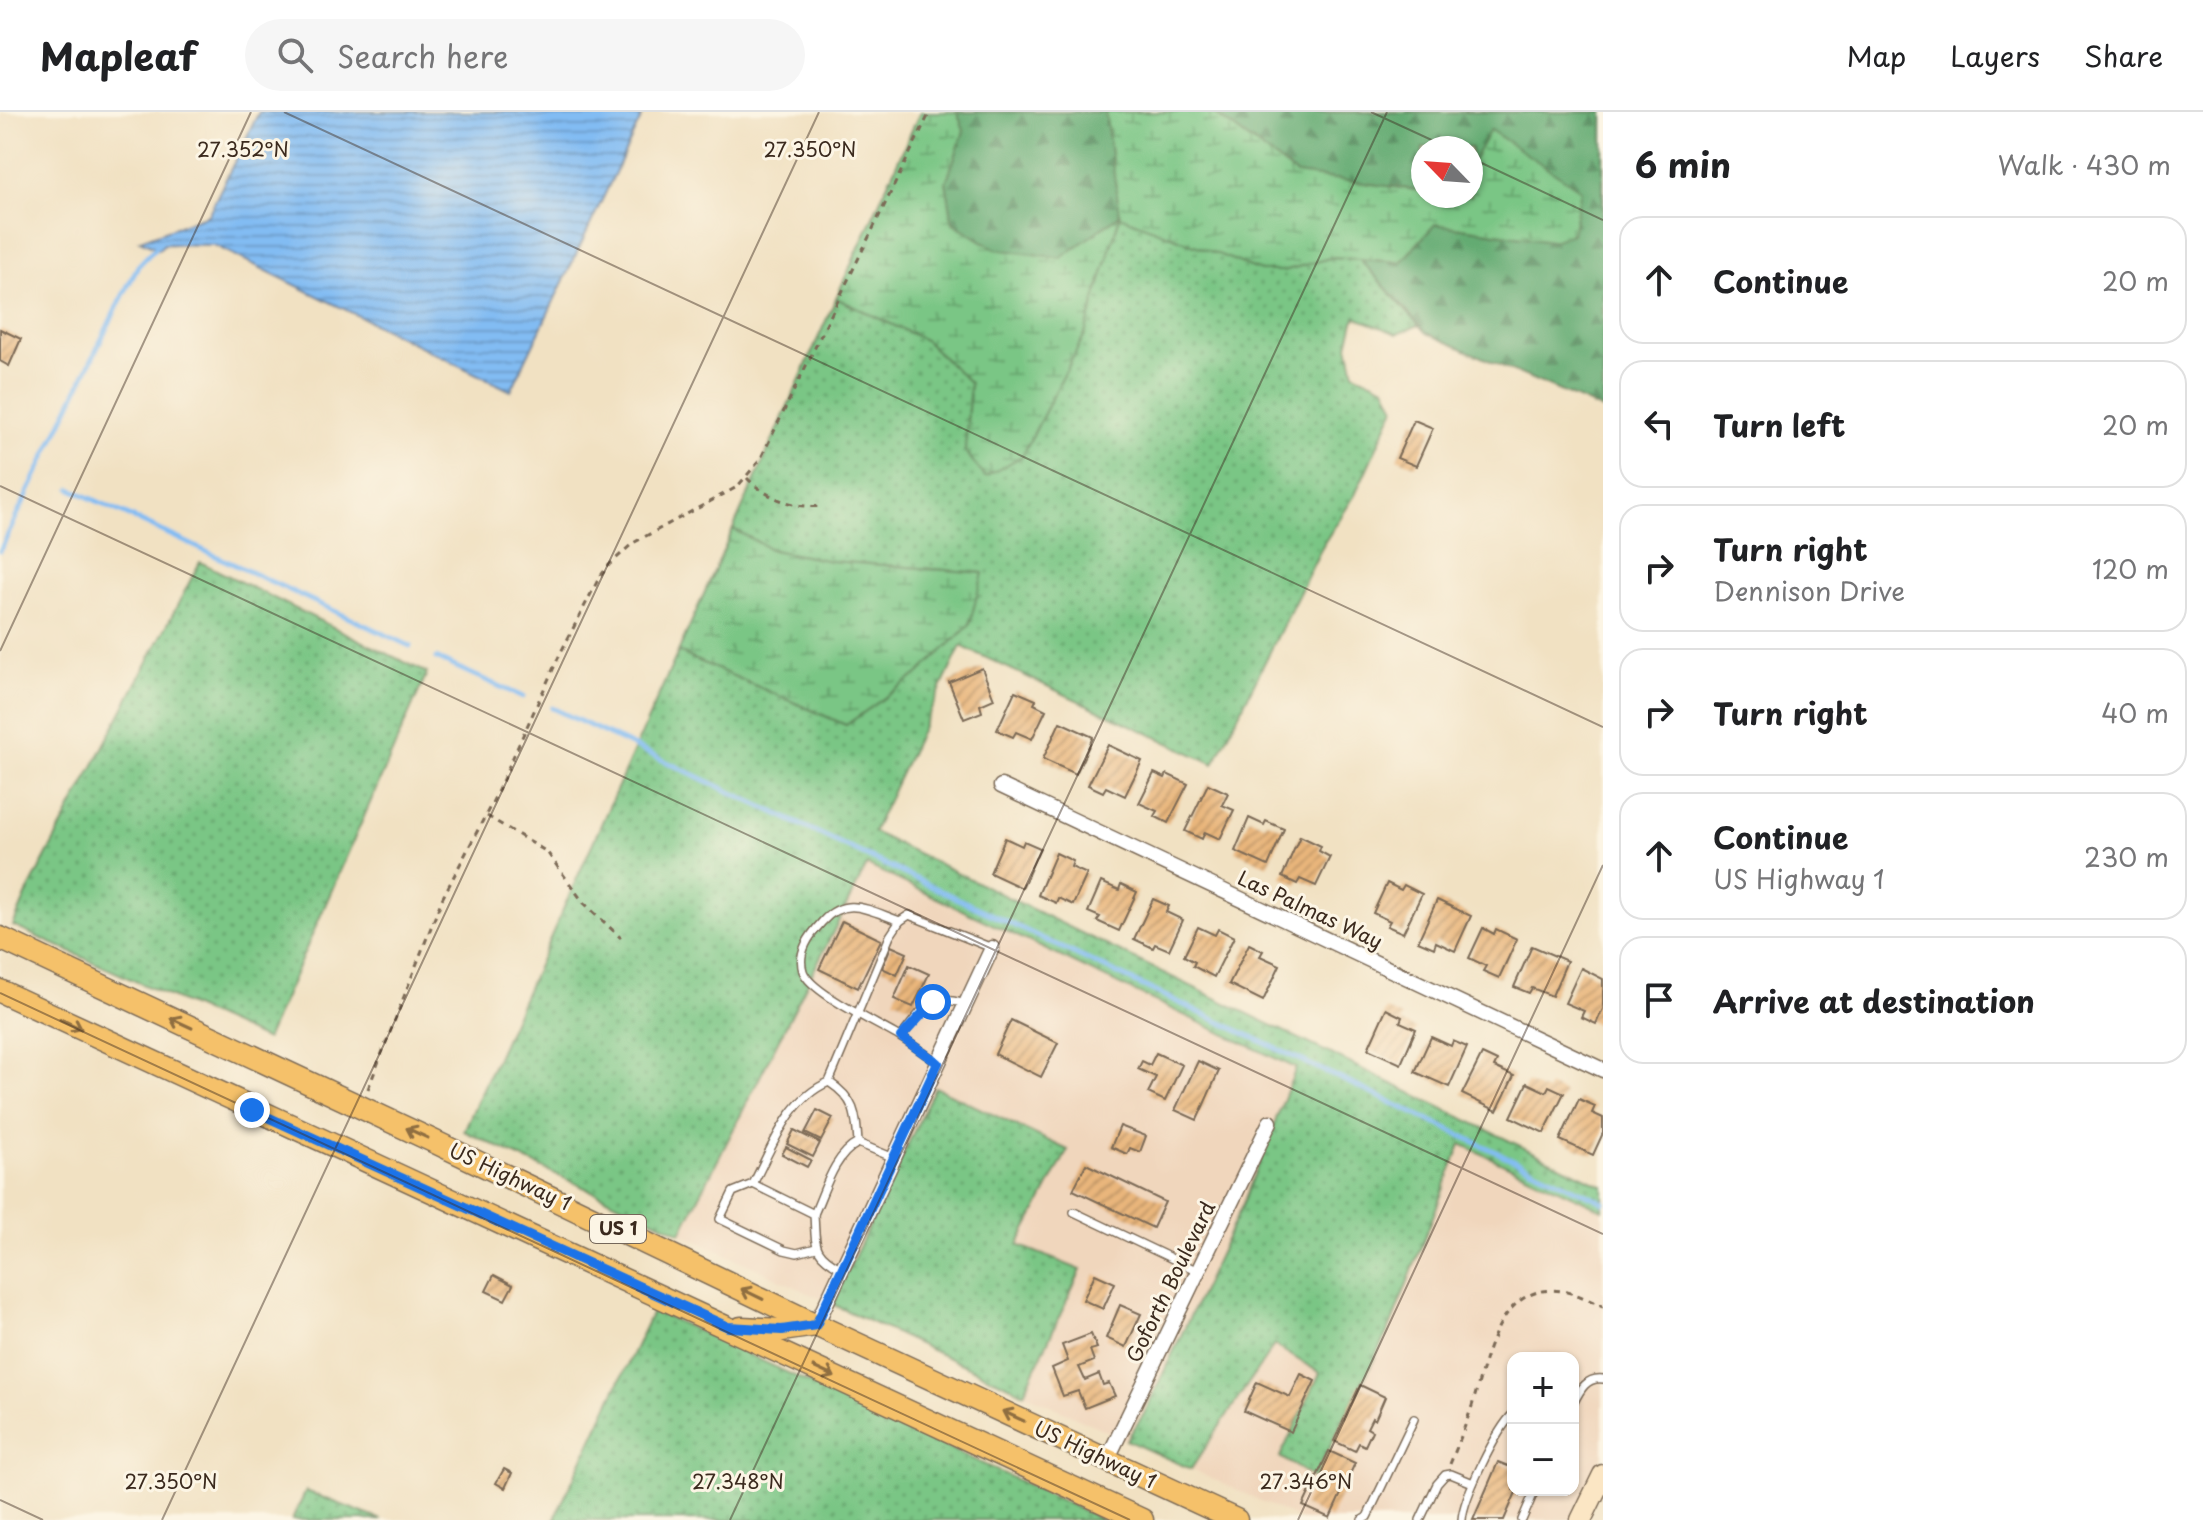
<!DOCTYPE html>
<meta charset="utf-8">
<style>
:root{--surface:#fff;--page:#f6f6f6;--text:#202124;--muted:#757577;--line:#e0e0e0}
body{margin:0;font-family:"Playpen Sans",sans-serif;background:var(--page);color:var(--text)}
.controls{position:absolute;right:24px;bottom:24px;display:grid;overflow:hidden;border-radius:16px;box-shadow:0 2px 6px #0004}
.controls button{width:72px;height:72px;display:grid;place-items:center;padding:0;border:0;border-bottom:2px solid var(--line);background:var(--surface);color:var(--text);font:40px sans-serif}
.compass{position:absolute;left:1411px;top:24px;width:72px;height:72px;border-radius:50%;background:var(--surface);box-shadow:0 2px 6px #0004;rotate:295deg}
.stop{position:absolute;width:24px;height:24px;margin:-18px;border:6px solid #1a73e8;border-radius:50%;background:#fff}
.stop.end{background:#1a73e8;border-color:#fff;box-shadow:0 2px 8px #0008}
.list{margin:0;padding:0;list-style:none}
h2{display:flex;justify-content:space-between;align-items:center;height:104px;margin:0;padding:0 32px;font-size:34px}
h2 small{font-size:26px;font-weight:400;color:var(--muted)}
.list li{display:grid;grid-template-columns:52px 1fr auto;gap:24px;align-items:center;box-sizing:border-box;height:128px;margin:0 16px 16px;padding:0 16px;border:2px solid var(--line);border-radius:24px}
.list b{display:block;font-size:30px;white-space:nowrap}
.list p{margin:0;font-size:26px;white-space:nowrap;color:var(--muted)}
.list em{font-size:26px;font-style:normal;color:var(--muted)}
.icon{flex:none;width:44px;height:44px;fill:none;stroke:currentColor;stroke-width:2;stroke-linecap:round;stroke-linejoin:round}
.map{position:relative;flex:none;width:1603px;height:1408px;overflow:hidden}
header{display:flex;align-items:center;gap:48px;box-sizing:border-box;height:112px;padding:0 40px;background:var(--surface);border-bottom:2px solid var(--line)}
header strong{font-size:38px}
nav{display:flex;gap:44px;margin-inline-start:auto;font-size:28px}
.search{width:560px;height:72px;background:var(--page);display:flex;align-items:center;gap:20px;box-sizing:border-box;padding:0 28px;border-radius:44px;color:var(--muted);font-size:30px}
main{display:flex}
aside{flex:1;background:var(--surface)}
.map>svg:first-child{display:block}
</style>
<header>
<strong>Mapleaf</strong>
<div class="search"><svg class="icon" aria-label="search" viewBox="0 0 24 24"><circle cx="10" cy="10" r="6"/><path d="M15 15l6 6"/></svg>Search here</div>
<nav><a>Map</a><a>Layers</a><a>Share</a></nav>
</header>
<main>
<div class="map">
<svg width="1603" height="1408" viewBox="0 0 1603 1408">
<defs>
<pattern id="grass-dots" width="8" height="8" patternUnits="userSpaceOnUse" patternTransform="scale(2)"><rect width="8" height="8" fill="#7ac685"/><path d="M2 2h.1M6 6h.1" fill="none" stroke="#65a16c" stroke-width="1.8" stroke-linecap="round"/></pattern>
<pattern id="forest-firs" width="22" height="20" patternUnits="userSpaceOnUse" patternTransform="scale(2)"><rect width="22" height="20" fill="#63ab72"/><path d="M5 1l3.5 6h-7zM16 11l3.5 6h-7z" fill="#538b5d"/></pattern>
<pattern id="wetland-marsh" width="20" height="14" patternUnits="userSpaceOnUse" patternTransform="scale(2)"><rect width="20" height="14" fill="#7ac685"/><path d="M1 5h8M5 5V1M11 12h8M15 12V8" fill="none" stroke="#65a16c"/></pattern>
<pattern id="water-rules" width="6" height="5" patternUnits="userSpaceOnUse" patternTransform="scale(2)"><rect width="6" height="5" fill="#82bcf3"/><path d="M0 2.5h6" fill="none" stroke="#6c99c4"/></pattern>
<pattern id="building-hatch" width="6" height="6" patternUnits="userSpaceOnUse" patternTransform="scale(2)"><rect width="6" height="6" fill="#e9b67c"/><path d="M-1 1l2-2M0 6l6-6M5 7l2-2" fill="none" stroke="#be9465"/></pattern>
</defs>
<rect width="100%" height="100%" fill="#fcf5e5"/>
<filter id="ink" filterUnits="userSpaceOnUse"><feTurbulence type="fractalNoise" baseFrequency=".0125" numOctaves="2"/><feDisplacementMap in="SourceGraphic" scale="16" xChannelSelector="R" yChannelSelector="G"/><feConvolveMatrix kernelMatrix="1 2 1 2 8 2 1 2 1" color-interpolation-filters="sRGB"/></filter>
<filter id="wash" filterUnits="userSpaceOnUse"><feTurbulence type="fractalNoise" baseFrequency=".006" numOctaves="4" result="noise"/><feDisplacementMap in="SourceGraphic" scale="32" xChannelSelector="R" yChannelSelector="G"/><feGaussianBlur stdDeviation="1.8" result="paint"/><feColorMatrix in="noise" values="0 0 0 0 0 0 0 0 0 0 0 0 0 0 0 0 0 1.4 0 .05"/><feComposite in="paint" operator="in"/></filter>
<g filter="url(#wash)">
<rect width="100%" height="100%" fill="#f1e1c2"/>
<g fill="#f0d6bc" fill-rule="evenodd">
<polygon points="866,753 1296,956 1242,1094 1144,1302 1126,1328 1024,1281 1081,1159 1017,1134 1067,1038 935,976 832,1192 681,1121"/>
<path d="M 1461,1032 L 1603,1098 L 1603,1342 L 1571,1408 L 1302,1408 L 1191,1357 L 1274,1233 L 1320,1261 L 1281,1344 L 1391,1213 ZM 1513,1246 L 1573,1246 L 1573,1378 L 1513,1378 Z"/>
</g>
<g fill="url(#grass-dots)" stroke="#5a7852" stroke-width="2">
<polygon points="1120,103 1261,159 1283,159 1333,145 1360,147 1419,213 1397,222 1355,205 1348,233 1354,261 1385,275 1395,295 1355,383 1324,431 1214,652 961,534 873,720 1603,1074 1603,1098 1461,1032 1391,1213 1314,1366 1280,1345 1320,1261 1274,1233 1191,1357 1126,1328 1144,1302 1242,1094 1296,956 867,753 681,1121 464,1019 678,540 846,613 969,514 982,461 831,449 772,438 733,417 836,186 925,228 970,271 965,339 1022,344 1085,222"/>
<polygon points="200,450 427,561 266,928 13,814 28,779"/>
<polygon points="935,975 1068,1038 1018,1133 1081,1158 1024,1281 832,1192"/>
<polygon points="653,1198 1103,1408 554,1408"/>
<polygon points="306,1379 381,1408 292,1408"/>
</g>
<g fill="url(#forest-firs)" stroke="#4f6a48" stroke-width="2">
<polygon points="957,0 1105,0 1120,103 1061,146 995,137 953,111 946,70 964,19"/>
<polygon points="1212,0 1603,0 1603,298 1426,221 1360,147 1401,150 1435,112 1552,129 1491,19 1471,53 1471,36 1423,36 1423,79 1296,62"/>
</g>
<g fill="url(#wetland-marsh)" stroke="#5a7852" stroke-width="2">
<polygon points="920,0 957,0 964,19 946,70 953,111 995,137 1061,146 1120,103 1105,0 1212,0 1296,62 1423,79 1423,84 1471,84 1471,53 1490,18 1581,78 1572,122 1552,129 1435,112 1401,150 1333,145 1283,159 1261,159 1120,104 1085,222 1022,344 985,365 965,339 970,271 925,228 836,186"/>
<polygon points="733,417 772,438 831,449 983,461 969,514 919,561 846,613 678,540"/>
</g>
<polygon fill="url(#water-rules)" stroke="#5e7388" stroke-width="2" points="259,0 644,0 511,279 214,133 164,132 159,137 140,128 208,103"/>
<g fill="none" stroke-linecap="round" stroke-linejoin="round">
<g stroke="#82bcf3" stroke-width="5">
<polyline points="71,377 410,534"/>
<polyline points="0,439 116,197 138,154 159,132"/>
<polyline points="436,546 523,585"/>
<polyline points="552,596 1603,1090"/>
</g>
</g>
<g id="blocks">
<g fill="url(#building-hatch)">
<polygon points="0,217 21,227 9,254 0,249"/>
<polygon points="1414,308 1433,316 1416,354 1397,346"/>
<polygon points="982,556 994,587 980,593 982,600 964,607 949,570"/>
<polygon points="1015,579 1036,588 1034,592 1046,598 1032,627 1016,620 1013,625 997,618"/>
<polygon points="1060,610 1093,625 1076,662 1043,647"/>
<polygon points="1108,633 1142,649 1125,684 1106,675 1103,680 1088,673"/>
<polygon points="1154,661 1165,666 1167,662 1188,672 1168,711 1154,704 1157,699 1139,691"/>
<polygon points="1208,672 1228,681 1222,693 1234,698 1220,727 1205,720 1202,727 1185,719"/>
<polygon points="1249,706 1264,713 1266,709 1284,717 1268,754 1235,739"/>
<polygon points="1300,724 1321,734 1319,739 1330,745 1316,774 1300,767 1297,772 1282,765"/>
<polygon points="1005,726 1022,734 1024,729 1040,736 1022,776 990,761"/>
<polygon points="1056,741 1073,749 1071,755 1087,762 1073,793 1058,786 1056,791 1038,783"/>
<polygon points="1101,770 1119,778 1121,772 1137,780 1119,819 1097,809 1100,805 1088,800"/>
<polygon points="1387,771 1401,778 1404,773 1422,782 1403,821 1387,814 1390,809 1373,801"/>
<polygon points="1153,787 1169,794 1166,800 1183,808 1169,838 1155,832 1153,836 1134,827"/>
<polygon points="1437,788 1471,804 1455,839 1436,830 1434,836 1418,829"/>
<polygon points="842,809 881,828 858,876 819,857"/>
<polygon points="1198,815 1215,823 1218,817 1234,825 1214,865 1193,854 1195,850 1184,844"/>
<polygon points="1483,816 1494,822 1496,817 1517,827 1499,866 1483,859 1486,854 1469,846"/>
<polygon points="1249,832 1263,839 1260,844 1280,853 1263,889 1229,872"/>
<polygon points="891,834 907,841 897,863 882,856"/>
<polygon points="1532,834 1567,849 1552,884 1532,876 1529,881 1514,875"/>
<polygon points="909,853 929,862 913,895 894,887"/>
<polygon points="1581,856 1603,867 1603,897 1596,912 1581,905 1584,899 1565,891"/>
<polygon points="1386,897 1402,905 1400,910 1416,917 1401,952 1368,937"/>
<polygon points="1011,908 1058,931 1041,965 995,942"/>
<polygon points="1431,925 1451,934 1453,929 1467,935 1449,975 1415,960"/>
<polygon points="1156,941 1182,953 1165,989 1148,981 1156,965 1138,957 1142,949 1150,953"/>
<polygon points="1482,942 1497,949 1494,955 1514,964 1497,999 1462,982"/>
<polygon points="1198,949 1219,959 1197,1008 1175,998"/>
<polygon points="1527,971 1546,980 1549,974 1564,981 1544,1021 1511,1005"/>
<polygon points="1579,987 1595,994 1592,1001 1603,1006 1603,1021 1593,1043 1560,1028"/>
<polygon points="817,998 833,1006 821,1029 805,1021"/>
<polygon points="1120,1014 1146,1024 1140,1040 1130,1036 1127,1042 1111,1035"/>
<polygon points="794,1018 820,1031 813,1045 787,1032"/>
<polygon points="786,1035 811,1048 807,1055 782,1042"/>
<polygon points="1086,1052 1165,1090 1153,1116 1073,1078"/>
<polygon points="1095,1162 1115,1171 1103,1197 1083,1188"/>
<polygon points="494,1163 513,1173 505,1188 486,1179"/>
<polygon points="1120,1193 1141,1202 1126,1235 1106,1226"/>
<polygon points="1091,1222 1097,1236 1090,1238 1094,1249 1079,1255 1085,1268 1099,1262 1103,1273 1109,1271 1115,1284 1085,1296 1078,1279 1063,1284 1052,1256 1068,1249 1062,1233"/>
<polygon points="1301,1262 1315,1269 1291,1320 1244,1299 1257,1270 1290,1285"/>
<polygon points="1360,1273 1385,1285 1375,1308 1372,1306 1367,1316 1372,1319 1365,1334 1359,1331 1355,1339 1334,1329"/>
<polygon points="1329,1339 1355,1351 1330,1406 1303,1394"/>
<polygon points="1498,1350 1513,1356 1513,1378 1517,1378 1504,1408 1473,1408"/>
<polygon points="504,1357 512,1361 505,1376 496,1371"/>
</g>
</g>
</g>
<g filter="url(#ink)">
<use href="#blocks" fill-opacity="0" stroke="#7b6a57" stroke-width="2"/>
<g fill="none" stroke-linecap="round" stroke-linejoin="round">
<g stroke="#7b6a57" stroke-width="10">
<g id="lane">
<path d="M 900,809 C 870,799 846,782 822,810 C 810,823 797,840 803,859 C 810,881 881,913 903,927 C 915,934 926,943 938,951"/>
<path d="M 901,925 C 923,898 927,880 965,892"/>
<path d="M 829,970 C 855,987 856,1001 858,1031"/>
<polyline points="753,1072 733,1080 720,1107 784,1138 797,1141 816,1136"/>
<polyline points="1074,1100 1198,1159"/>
<path d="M 814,1102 C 825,1078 834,1043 858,1031 L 894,1046"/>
<path d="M 842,1157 C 812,1141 816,1134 814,1102 L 753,1072 C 773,1034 788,987 829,970 L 890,824 L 900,809 L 909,803 L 992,836"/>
<path d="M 1573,1292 C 1580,1278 1586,1265 1603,1267"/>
<polyline points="1362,1408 1367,1405 1414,1307"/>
<polyline points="1420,1408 1437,1372 1445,1363 1451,1362 1473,1371"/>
<path d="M 1462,1408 C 1463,1386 1497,1317 1513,1302"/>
<polyline points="1522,1408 1535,1378"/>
</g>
</g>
<g stroke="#7b6a57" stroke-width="17">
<g id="street">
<polyline points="1001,674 1603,958"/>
<polyline points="816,1213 992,836"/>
<polyline points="1107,1348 1270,1010"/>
</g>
</g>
<g stroke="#7b6a57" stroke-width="23">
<polyline id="secondary" points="1581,1408 1603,1363"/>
</g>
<g stroke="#7b6a57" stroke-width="25">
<g id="primary">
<polyline points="0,826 433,1029 816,1213 1236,1408"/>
<polyline points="0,879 1142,1408"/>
<polyline points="741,1216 782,1218 816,1213"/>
</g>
</g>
<g stroke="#7b6a57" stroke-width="3" stroke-dasharray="6 6" stroke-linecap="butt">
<path d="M 747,366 C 766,386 796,397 823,394"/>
<polyline points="487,704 547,740 583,790 621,826"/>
<polyline points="368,977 442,787 494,687 560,542 599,466 609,453 633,431 737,375 760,348 930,0"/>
<path d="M 1450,1352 C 1458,1333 1465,1314 1472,1294 C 1486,1249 1497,1170 1562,1179 C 1576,1181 1590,1189 1603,1194"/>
</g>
<use href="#lane" stroke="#fff" stroke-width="7"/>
<use href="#street" stroke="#fff" stroke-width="14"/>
<use href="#secondary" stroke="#fbe6c4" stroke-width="20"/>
<use href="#primary" stroke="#f5c16b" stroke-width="22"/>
</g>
<defs><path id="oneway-shaft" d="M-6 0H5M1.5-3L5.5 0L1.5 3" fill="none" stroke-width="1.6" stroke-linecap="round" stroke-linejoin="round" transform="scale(2)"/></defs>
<g stroke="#8f6e41">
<use href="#oneway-shaft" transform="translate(181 911) rotate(-155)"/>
<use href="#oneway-shaft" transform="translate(71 912) rotate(25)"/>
<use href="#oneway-shaft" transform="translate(417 1021) rotate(-155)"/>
<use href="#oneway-shaft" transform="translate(752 1182) rotate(-154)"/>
<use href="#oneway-shaft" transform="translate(824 1260) rotate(25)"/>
<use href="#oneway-shaft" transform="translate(1013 1304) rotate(-155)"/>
</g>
</g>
<g fill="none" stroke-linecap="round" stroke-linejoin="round" filter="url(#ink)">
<polyline stroke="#1a73e8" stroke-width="10" points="252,998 728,1215 782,1218 816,1213 938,951 901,925 933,890"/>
</g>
<path fill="none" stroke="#3b2a1e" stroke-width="2" stroke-opacity="0.45" d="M 284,0 L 1603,615M 1371,0 L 1449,36M 1471,46 L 1603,108M 0,374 L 1603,1122M 0,539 L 251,0M 0,881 L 1130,1408M 0,1388 L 43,1408M 162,1408 L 819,0M 730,1408 L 1387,0M 1298,1408 L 1603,753"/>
<g text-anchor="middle" stroke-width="6" stroke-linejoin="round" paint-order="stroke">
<rect fill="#fcf5e5" stroke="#75675a" stroke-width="2" x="590" y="1103" width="56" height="28" rx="6"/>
<g font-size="18" font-weight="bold" fill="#3b2a1e">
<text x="618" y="1123">US 1</text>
</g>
<g font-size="20" fill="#3b2a1e" stroke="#fcf5e5">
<text transform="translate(1310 798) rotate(25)" y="7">Las Palmas Way</text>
<text transform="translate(510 1065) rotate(25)" y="7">US Highway 1</text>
<text transform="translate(1171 1170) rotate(-64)" y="7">Goforth Boulevard</text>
<text transform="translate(1095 1343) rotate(25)" y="7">US Highway 1</text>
</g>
</g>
<g font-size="20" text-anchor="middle" fill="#3b2a1e" stroke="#fcf5e5" stroke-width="6" stroke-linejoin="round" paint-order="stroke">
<text x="243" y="45">27.352°N</text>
<text x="810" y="45">27.350°N</text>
<text x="171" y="1377">27.350°N</text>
<text x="738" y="1377">27.348°N</text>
<text x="1306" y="1377">27.346°N</text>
</g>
</svg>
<div class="controls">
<button>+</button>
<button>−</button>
</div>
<svg class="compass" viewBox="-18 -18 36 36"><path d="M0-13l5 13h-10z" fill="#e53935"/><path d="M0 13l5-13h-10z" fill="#757577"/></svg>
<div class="stop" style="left:933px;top:890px"></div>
<div class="stop end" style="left:252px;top:998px"></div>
</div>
<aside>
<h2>6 min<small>Walk · 430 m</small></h2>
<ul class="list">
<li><svg class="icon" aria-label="ahead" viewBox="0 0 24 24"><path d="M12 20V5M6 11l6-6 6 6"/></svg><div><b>Continue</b></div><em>20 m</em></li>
<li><svg class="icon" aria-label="left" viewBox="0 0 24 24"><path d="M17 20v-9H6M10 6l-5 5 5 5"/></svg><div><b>Turn left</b></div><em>20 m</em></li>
<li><svg class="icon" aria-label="right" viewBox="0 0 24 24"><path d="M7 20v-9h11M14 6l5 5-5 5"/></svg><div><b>Turn right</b><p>Dennison Drive</p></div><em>120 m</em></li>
<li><svg class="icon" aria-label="right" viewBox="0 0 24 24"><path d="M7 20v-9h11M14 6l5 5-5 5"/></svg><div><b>Turn right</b></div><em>40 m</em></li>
<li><svg class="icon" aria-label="ahead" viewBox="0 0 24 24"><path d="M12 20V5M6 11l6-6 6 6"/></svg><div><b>Continue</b><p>US Highway 1</p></div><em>230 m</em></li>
<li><svg class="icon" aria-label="arrive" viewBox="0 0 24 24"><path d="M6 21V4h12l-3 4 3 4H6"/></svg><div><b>Arrive at destination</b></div></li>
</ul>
</aside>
</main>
